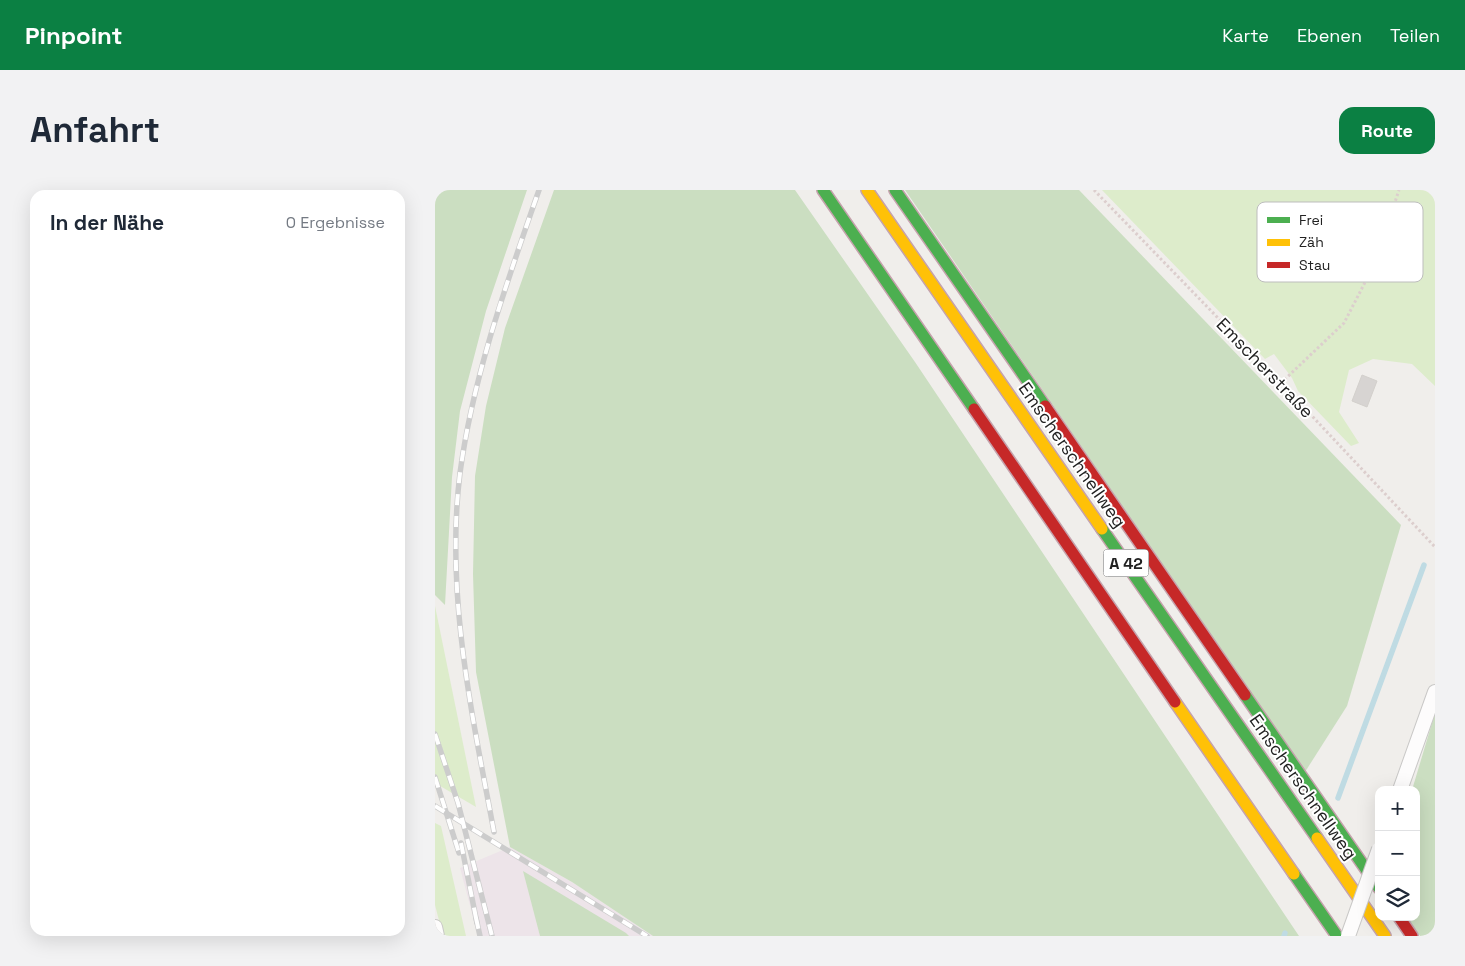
<!DOCTYPE html>
<html lang="de">
<meta charset="utf-8">
<style>
:root{--surface:#fff;--page:#f2f2f3;--text:#1f2937;--muted:#747a83;--line:#e0e1e3;--accent:#0b8043}
body{margin:0;font-family:"Space Grotesk",sans-serif;background:var(--page);color:var(--text)}
.controls{position:absolute;right:15px;bottom:15px;display:grid;overflow:hidden;border-radius:10px;box-shadow:0 5px 20px #0002}
.controls button{width:45px;height:45px;display:grid;place-items:center;padding:0;border:0;border-bottom:1px solid var(--line);background:var(--surface);color:var(--text);font:25px sans-serif}
.list{margin:0;padding:0;list-style:none}
h2{display:flex;justify-content:space-between;align-items:center;height:65px;margin:0;padding:0 20px;font-size:21px}
h2 small{font-size:16px;font-weight:400;color:var(--muted)}
.icon{flex:none;width:28px;height:28px;fill:none;stroke:currentColor;stroke-width:2;stroke-linecap:round;stroke-linejoin:round}
.map{position:relative;flex:none;width:1000px;height:746px;overflow:hidden;border-radius:15px}
header{display:flex;align-items:center;gap:30px;box-sizing:border-box;height:70px;padding:0 25px;background:var(--accent);color:#fff}
header strong{font-size:24px}
nav{display:flex;gap:28px;margin-inline-start:auto;font-size:18px}
.intro{display:flex;align-items:center;justify-content:space-between;box-sizing:border-box;height:120px;padding:0 30px}
h1{margin:0;font-size:35px}
.button{padding:12px 22px;border-radius:15px;background:var(--accent);color:#fff;font-size:18px;font-weight:700}
main{display:flex;gap:30px;padding:0 30px}
aside{flex:1;background:var(--surface);border-radius:15px;box-shadow:0 5px 20px #0002}
.map>svg:first-child{display:block}
</style>
<header>
<strong>Pinpoint</strong>
<nav><a>Karte</a><a>Ebenen</a><a>Teilen</a></nav>
</header>
<div class="intro"><h1>Anfahrt</h1><a class="button">Route</a></div>
<main>
<aside>
<h2>In der Nähe<small>0 Ergebnisse</small></h2>
<ul class="list">
</ul>
</aside>
<div class="map">
<svg width="1000" height="746" viewBox="0 0 1000 746">
<rect width="100%" height="100%" fill="#f0eeeb"/>
<polygon fill="#ede4e9" points="75,657 137,692 218,746 43,746 25,678"/>
<g fill="#ddeccb">
<polygon points="667,0 1000,0 1000,196 977,174 938,169 914,180 904,222 924,253 916,256 863,201 857,188 839,164 830,169"/>
<polygon points="0,416 41,617 0,593"/>
<polygon points="0,633 6,636 31,746 8,746 0,715"/>
</g>
<g fill="#cbdec1">
<polygon points="0,0 92,0 51,121 25,221 17,287 10,415 0,405"/>
<polygon points="119,0 360,0 480,172 864,746 218,746 137,692 75,657 41,482 38,384 40,286 51,216 70,138"/>
<polygon points="470,0 644,0 966,335 912,516 870,582"/>
<polygon points="1000,523 1000,746 985,746 972,727 981,727 981,600 977,600"/>
<polygon points="88,681 191,743 194,746 105,746"/>
</g>
<g fill="none" stroke-linecap="round" stroke-linejoin="round">
<g stroke="#bfdbe3" stroke-width="5.5">
<polyline points="903,608 989,375"/>
<polyline points="849,746 850,743"/>
</g>
</g>
<polygon fill="#d7d4d2" stroke="#d3d0cc" points="927,185 942,191 932,217 917,211"/>
<g fill="none" stroke-linecap="round" stroke-linejoin="round">
<g stroke="#c9c8c7" stroke-width="16">
<g id="street">
<polyline points="965,600 1000,502"/>
<polyline points="0,737 2,746"/>
</g>
</g>
<g stroke="#c5a2ac" stroke-width="14">
<g id="fast">
<polyline points="388,0 539,219"/>
<polyline points="460,0 610,216"/>
<polyline points="667,339 882,648"/>
<polyline points="810,505 944,698"/>
<polyline points="859,684 902,746"/>
</g>
</g>
<g stroke="#c5a2ac" stroke-width="14">
<g id="slow">
<polyline points="432,0 667,339"/>
<polyline points="740,512 859,684"/>
<polyline points="882,648 950,746"/>
</g>
</g>
<g stroke="#c5a2ac" stroke-width="14">
<g id="jam">
<polyline points="610,216 810,505"/>
<polyline points="539,219 740,512"/>
<polyline points="964,727 977,746"/>
</g>
</g>
<g stroke="#dccecd" stroke-width="3" stroke-dasharray="2.5 2.5" stroke-linecap="butt">
<polyline points="659,0 846,193 1000,357"/>
<polyline points="846,193 909,133 939,75 964,0"/>
</g>
<use href="#street" stroke="#fdfcfc" stroke-width="14"/>
<use href="#fast" stroke="#4caf50" stroke-width="11"/>
<use href="#slow" stroke="#ffc107" stroke-width="11"/>
<use href="#jam" stroke="#c62828" stroke-width="11"/>
<g stroke="#ccc" stroke-width="5.5">
<g id="rail">
<polyline points="0,544 23,613 57,746"/>
<polyline points="0,587 24,663"/>
<polyline points="0,616 212,746"/>
<path d="M 59,642 C 37,524 10,404 25,283 C 38,186 72,92 104,0"/>
<polyline points="26,653 42,733"/>
<polyline points="41,728 45,746"/>
</g>
</g>
<use href="#rail" stroke="#fff" stroke-width="4" stroke-dasharray="11" stroke-linecap="butt"/>
<g stroke="#c9c8c7" stroke-width="16" stroke-linecap="butt">
<polyline id="street-bridge" points="913,746 944,659"/>
</g>
<use href="#street-bridge" stroke="#fdfcfc" stroke-width="14"/>
</g>
<g text-anchor="middle" stroke-width="4" stroke-linejoin="round" paint-order="stroke">
<rect fill="#fff" stroke="#646464" stroke-width="1" x="668.5" y="359.5" width="45" height="27" rx="4"/>
<g font-size="16" font-weight="bold" fill="#222">
<text x="691" y="379">A 42</text>
</g>
<g font-size="18" fill="#222" stroke="#fff">
<text transform="translate(830 178) rotate(46)" y="6">Emscherstraße</text>
<text transform="translate(637 265) rotate(55)" y="6">Emscherschnellweg</text>
<text transform="translate(868 597) rotate(55)" y="6">Emscherschnellweg</text>
</g>
</g>
<rect x="822" y="12" width="166" height="80" rx="8" fill="#fff" stroke="#bdbdbd" stroke-width="1"/>
<rect x="832" y="27" width="23" height="6" fill="#4caf50"/>
<rect x="832" y="49" width="23" height="7" fill="#ffc107"/>
<rect x="832" y="72" width="23" height="6" fill="#c62828"/>
<g font-size="14" fill="#222">
<text x="864" y="35">Frei</text>
<text x="864" y="57">Zäh</text>
<text x="864" y="80">Stau</text>
</g>
</svg>
<div class="controls">
<button>+</button>
<button>−</button>
<button><svg class="icon" aria-label="layers" viewBox="0 0 24 24"><path d="M12 4l9 5-9 5-9-5zM3 14l9 5 9-5"/></svg></button>
</div>
</div>
</main>
